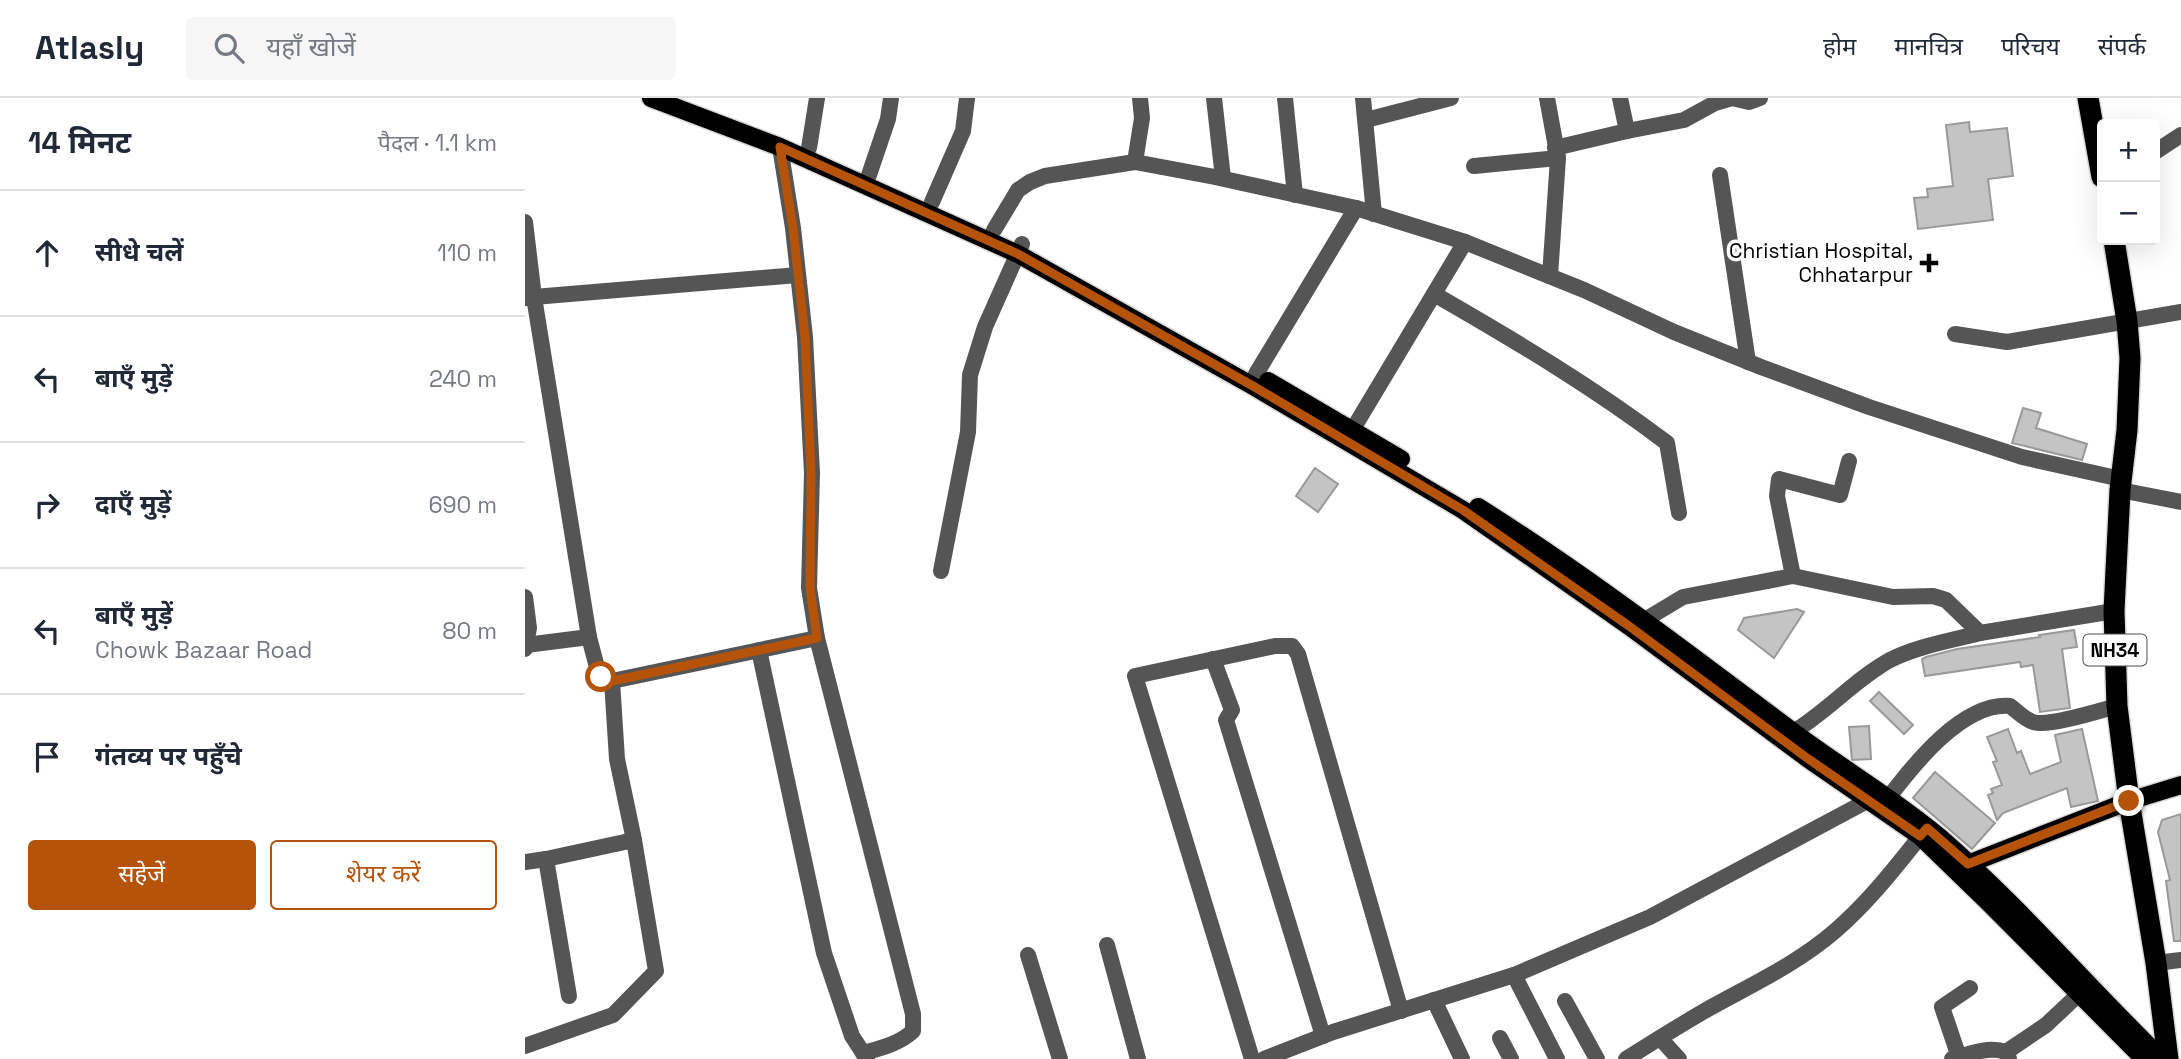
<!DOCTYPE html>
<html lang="hi">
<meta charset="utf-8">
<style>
:root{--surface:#fff;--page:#f6f6f7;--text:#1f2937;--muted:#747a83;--line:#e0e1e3;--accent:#b45309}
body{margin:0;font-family:"Space Grotesk","Noto Sans Devanagari",sans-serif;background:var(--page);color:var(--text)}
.controls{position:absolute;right:21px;top:21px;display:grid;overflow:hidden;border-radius:7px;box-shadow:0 7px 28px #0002}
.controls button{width:63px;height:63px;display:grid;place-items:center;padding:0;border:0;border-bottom:2px solid var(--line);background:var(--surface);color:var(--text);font:35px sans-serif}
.stop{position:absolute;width:21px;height:21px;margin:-16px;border:5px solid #b45309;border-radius:50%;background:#fff}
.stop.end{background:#b45309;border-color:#fff;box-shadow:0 2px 7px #0008}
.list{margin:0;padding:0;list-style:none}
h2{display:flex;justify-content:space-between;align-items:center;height:91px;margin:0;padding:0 28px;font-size:30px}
h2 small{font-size:23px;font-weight:400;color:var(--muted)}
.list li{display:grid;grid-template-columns:46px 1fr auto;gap:21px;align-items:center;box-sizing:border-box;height:126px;padding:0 28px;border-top:2px solid var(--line)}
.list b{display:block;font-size:26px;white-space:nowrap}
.list p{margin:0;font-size:23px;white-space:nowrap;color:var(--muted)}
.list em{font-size:23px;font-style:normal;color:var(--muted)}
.actions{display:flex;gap:14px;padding:21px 28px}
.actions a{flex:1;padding:16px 0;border:2px solid var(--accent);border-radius:7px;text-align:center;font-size:24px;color:var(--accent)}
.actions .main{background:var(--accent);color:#fff}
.icon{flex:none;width:38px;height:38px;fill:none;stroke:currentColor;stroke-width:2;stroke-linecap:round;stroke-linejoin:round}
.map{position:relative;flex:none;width:1656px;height:961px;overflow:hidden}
header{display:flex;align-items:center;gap:42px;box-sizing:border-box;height:98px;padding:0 35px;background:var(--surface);border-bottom:2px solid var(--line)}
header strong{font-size:33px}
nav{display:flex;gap:38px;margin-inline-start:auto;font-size:24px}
.search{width:490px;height:63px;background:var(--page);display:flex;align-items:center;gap:18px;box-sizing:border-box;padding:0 24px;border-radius:7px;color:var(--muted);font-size:26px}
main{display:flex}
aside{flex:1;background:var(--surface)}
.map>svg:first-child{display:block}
</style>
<header>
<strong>Atlasly</strong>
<div class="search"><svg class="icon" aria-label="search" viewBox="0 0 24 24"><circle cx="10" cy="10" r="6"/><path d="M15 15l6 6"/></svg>यहाँ खोजें</div>
<nav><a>होम</a><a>मानचित्र</a><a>परिचय</a><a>संपर्क</a></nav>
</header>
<main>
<aside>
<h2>14 मिनट<small>पैदल · 1.1 km</small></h2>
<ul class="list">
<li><svg class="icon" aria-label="ahead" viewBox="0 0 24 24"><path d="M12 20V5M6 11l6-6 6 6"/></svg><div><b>सीधे चलें</b></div><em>110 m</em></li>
<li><svg class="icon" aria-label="left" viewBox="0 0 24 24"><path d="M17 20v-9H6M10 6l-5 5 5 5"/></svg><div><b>बाएँ मुड़ें</b></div><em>240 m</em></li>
<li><svg class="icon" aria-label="right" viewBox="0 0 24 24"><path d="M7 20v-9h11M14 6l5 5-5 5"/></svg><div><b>दाएँ मुड़ें</b></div><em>690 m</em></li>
<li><svg class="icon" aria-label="left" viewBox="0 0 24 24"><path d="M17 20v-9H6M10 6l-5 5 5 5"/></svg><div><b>बाएँ मुड़ें</b><p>Chowk Bazaar Road</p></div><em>80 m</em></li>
<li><svg class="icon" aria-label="arrive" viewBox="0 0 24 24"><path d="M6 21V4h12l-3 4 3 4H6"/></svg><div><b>गंतव्य पर पहुँचे</b></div></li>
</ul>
<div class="actions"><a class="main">सहेजें</a><a>शेयर करें</a></div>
</aside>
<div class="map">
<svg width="1656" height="961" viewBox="0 0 1656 961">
<rect width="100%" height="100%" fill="#fff"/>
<g fill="#c4c4c4" stroke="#999" stroke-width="2">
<polygon points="1444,24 1445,34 1482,30 1488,78 1463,81 1468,122 1393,131 1389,100 1403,99 1402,91 1428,88 1421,27"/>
<polygon points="1498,310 1516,315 1511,330 1562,346 1557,362 1487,345"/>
<polygon points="790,370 813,386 793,414 771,398"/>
<polygon points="1272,511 1279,514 1249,560 1213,532 1219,520"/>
<polygon points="1549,532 1552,549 1537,551 1545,610 1515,614 1508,567 1496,569 1495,564 1400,578 1397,561 1401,559 1432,551 1515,539 1514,537"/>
<polygon points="1354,594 1388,627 1379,636 1345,603"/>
<polygon points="1344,628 1346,661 1327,662 1324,629"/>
<polygon points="1483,631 1492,655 1496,653 1505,676 1536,664 1530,637 1557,631 1573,703 1546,709 1542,690 1478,715 1472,722 1463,697 1468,695 1466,691 1477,687 1468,664 1472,663 1462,639"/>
<polygon points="1410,674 1470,725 1447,751 1388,700"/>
<polygon points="1656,716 1656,843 1649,843 1641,783 1645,782 1633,734 1637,722"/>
</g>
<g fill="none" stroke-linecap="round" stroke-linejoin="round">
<g stroke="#dbdbdb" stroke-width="21">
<g id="major">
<polyline points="126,0 255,49 493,156 728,288 938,412 1104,528 1282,660 1395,738 1463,804 1619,961"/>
<polyline points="743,283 876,361"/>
<path d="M 953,409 C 1062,477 1164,556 1267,633 C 1316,670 1370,701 1417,741 C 1495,809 1563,889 1637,961"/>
<polyline points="1443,766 1604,703 1656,687"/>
</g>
</g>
<g stroke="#dbdbdb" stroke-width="24">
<g id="highway">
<polyline points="1563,0 1577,79"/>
<polyline points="1589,142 1602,223 1605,260 1602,332 1595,392 1589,513 1592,608 1604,703 1631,865 1643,961"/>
</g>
</g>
<g stroke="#555" stroke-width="16">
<polyline points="689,0 698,80"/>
<polyline points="760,0 770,97"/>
<polyline points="838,0 849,116"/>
<polyline points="841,22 926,0"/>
<polyline points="1102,33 1159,22 1190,5 1207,0 1224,4 1235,0"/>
<polyline points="255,49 268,130 280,239 287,375 284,490 292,540"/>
<polyline points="284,50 292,0"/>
<polyline points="1030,50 1102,33 1095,0"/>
<polyline points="1630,54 1656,37"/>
<polyline points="610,64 617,20 615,0"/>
<polyline points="949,68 1033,60 1022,0"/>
<polyline points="344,77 363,21 366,0"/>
<polyline points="1195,77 1223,264"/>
<polyline points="407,104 438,33 442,0"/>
<polyline points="0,124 9,199 273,177"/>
<polyline points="469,132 493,92 505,84 520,78 610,64 690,79 831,110 940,144 1059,192 1149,234 1236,269 1344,309 1497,359 1596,381"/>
<polyline points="1025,178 1033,60"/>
<path d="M 909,196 C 989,242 1068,289 1142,345 L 1154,415"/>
<polyline points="0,200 9,199 64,539"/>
<polyline points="1430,236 1482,244 1656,214"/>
<polyline points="731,276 831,110"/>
<polyline points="828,331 940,144"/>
<polyline points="1595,392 1656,404"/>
<polyline points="416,473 443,334 445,277 460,229 497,146"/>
<polyline points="1268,478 1252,398 1254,381 1315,397 1324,363"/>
<polyline points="0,499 4,530 0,551"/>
<polyline points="1118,523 1158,499 1268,478 1368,499 1408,498 1421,502 1455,535 1589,513"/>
<path d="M 1,547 L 64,539 L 74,577 L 87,583 L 292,540 L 388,916 L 388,933 C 374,946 356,950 338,955"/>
<polyline points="234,552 299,855 327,938 342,961"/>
<polyline points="688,561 707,612 701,622 798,938"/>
<polyline points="87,583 92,661 109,742"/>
<path d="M 1268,634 C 1303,613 1329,582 1365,562 C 1393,548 1425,543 1455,535"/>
<path d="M 1364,699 C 1389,666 1438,604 1485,608 C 1492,613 1499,621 1508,624 C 1523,629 1574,613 1592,608"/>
<polyline points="21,761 44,898"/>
<polyline points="0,764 21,761 109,742 131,873 88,917 0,948"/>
<polyline points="582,847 613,961"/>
<polyline points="503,857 535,961"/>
<polyline points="1631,865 1656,862"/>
<polyline points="989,877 1032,961"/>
<polyline points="909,902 937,961"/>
<polyline points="1040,903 1072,961"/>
<polyline points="975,940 986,961"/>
<polyline points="1135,940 1154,961"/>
<polyline points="1481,954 1521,927 1555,895"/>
<polyline points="1434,959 1417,909 1445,890"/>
<polyline points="727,961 610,578 750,548 767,548 773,556 876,913"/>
<polyline points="739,961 808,934 989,877 1125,819 1344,702 1350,692"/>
<path d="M 1101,961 C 1128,944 1155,927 1183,911 C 1226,887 1272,866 1310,833 C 1345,803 1373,766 1402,730"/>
<path d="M 1427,961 C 1443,956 1464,948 1481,954 L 1484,961"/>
</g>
<use href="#major" stroke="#000" stroke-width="18"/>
<use href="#highway" stroke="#000" stroke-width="21"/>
</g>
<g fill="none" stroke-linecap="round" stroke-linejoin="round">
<polyline stroke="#b45309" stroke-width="9" points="76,579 87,583 292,540 285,490 286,374 280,239 268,130 255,49 493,156 728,288 938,412 1104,528 1282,660 1395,738 1402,730 1443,766 1604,703"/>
</g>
<path fill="#000" stroke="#fff" stroke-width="2.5" d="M1400.5 154.5h7v7h7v7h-7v7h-7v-7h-7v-7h7z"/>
<g text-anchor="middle" stroke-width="7" stroke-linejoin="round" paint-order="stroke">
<rect fill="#fff" stroke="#4c4c4c" stroke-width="2" x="1558.5" y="536.5" width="63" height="31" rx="5"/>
<g font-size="19" font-weight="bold" fill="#000">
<text x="1590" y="559">NH34</text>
</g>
<g font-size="21" fill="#000" stroke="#fff" text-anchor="end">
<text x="1388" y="160">Christian Hospital,<tspan x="1388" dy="24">Chhatarpur</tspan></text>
</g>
</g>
</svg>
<div class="controls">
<button>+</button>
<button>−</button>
</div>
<div class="stop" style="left:76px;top:579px"></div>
<div class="stop end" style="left:1604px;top:703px"></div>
</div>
</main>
